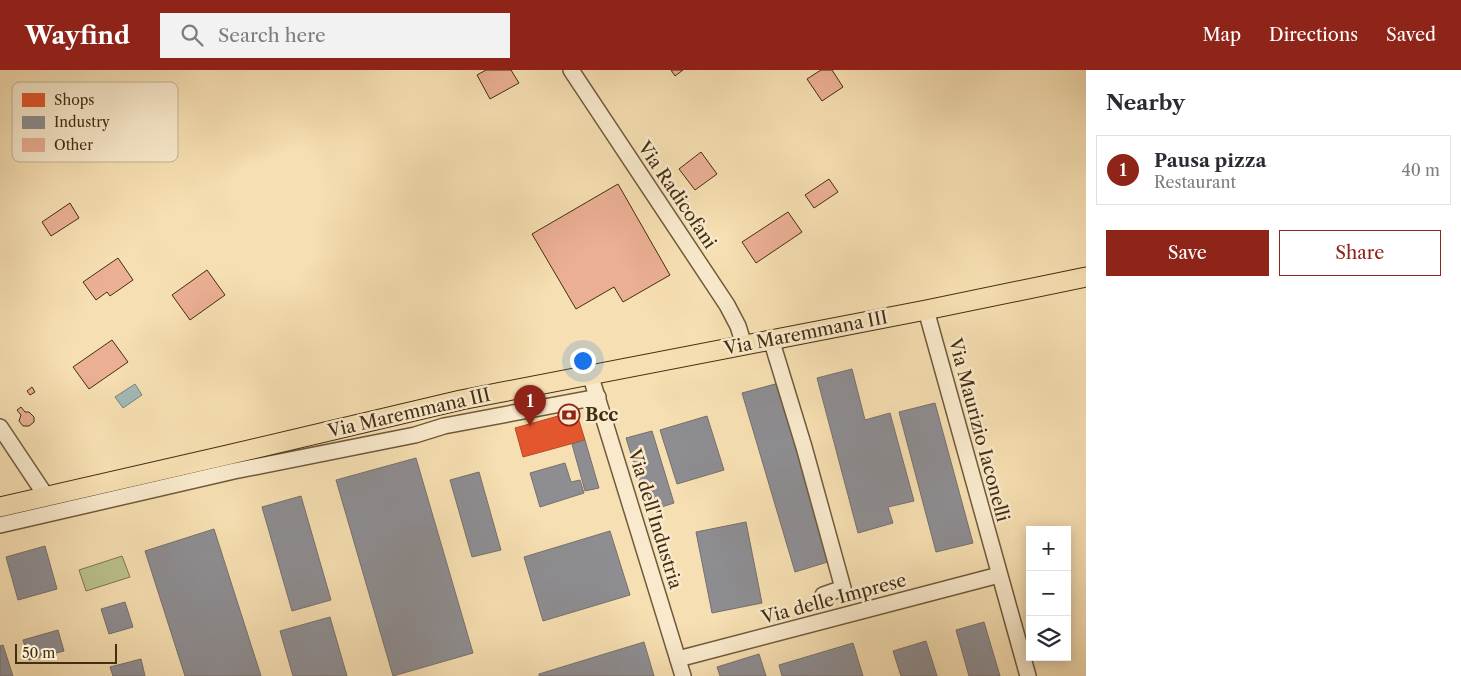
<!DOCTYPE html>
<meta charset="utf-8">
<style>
:root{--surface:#fff;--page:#f2f2f3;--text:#2b2b33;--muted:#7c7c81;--line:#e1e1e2;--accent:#8f2418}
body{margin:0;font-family:"Libre Caslon Text",serif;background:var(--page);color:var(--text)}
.controls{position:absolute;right:15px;bottom:15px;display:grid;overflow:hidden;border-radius:0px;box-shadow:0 2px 12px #0003}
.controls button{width:45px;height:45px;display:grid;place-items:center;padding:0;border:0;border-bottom:1px solid var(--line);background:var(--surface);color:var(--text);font:25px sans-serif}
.scale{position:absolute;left:15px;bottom:12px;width:102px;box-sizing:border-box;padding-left:5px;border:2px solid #432e12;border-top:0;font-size:14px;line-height:18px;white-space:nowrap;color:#432e12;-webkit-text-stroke:4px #f9eacd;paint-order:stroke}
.you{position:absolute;left:582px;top:290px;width:18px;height:18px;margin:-12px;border:4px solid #fff;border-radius:50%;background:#1a73e8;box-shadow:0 0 0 8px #1a73e833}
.badge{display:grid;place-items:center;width:32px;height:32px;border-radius:50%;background:var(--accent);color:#fff;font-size:16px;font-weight:700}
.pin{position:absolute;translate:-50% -41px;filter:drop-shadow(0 1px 2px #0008)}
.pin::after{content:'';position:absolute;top:26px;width:18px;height:15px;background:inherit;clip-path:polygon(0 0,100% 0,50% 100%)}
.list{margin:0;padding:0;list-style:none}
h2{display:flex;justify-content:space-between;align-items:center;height:65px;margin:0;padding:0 20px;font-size:21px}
h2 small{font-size:16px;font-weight:400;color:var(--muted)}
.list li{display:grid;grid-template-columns:32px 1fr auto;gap:15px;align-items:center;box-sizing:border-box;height:70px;margin:0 10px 10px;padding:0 10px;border:1px solid var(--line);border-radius:0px}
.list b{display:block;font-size:19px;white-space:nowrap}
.list p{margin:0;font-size:16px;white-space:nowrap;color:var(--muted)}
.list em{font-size:16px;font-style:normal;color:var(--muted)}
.actions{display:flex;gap:10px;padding:15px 20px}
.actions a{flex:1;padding:11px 0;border:1px solid var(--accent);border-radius:0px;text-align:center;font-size:18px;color:var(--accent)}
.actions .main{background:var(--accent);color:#fff}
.icon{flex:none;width:28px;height:28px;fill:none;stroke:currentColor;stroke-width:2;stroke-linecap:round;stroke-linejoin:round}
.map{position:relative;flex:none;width:1086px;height:606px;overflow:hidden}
header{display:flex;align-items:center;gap:30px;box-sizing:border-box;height:70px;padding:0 25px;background:var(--accent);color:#fff}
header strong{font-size:24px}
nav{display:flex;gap:28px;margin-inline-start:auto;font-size:18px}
.search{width:350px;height:45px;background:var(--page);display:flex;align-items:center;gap:12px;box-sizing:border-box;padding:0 18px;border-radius:0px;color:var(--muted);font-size:19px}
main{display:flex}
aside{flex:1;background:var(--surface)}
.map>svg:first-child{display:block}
</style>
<header>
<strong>Wayfind</strong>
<div class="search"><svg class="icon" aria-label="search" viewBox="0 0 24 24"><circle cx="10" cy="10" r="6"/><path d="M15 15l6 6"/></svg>Search here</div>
<nav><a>Map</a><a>Directions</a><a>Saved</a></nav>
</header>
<main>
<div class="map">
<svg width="1086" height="606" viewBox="0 0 1086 606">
<rect width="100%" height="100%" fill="#f6dfb2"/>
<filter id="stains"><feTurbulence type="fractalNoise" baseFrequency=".004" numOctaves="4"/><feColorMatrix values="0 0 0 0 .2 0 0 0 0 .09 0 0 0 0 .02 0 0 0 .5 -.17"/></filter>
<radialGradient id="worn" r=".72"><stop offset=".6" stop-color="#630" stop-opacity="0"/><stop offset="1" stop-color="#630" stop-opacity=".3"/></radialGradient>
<polygon fill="#bbc28d" stroke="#7f7850" points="122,486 130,507 86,521 79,500"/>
<polygon fill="#a1bab7" stroke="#7b8275" points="135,314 142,325 123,338 115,327"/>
<polygon fill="#e4572e" stroke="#b44b26" points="576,341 585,370 523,387 515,358"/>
<g fill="#8d8d92" stroke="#77706c">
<polygon points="852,299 865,350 890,343 914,431 888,437 893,453 858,463 817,308"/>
<polygon points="779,313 831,491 795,502 742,323"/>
<polygon points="935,333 973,473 936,482 899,342"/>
<polygon points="707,346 724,400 677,414 660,360"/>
<polygon points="652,361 674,433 649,441 626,368"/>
<polygon points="585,370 599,418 585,421 572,374"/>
<polygon points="416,388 473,583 393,606 336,410"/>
<polygon points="565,393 571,412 580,410 584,423 540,437 530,403"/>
<polygon points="479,402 501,480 472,487 450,410"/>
<polygon points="301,426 331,530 292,541 262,437"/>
<polygon points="746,452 762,533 712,543 696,462"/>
<polygon points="214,459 261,606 185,606 145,481"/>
<polygon points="610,461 630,525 543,551 524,487"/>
<polygon points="45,476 57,519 18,530 6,487"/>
<polygon points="125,532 133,557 109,564 101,539"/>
<polygon points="330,547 347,606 293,606 280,561"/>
<polygon points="984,552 1000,606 969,606 956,560"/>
<polygon points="58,560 64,581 29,590 23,570"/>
<polygon points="926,571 937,606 901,606 893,581"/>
<polygon points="644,572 654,606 539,606 539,604"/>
<polygon points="853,573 863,606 782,606 779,595"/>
<polygon points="3,575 13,606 0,606 0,576"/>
<polygon points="759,584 766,606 720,606 717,597"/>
<polygon points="141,589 145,606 113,606 110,597"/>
</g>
<g fill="#ebaf94" stroke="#432e12">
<polygon points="486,0 511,0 519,13 490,29 477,5"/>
<polygon points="671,0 683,0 675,6"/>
<polygon points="821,0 832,0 843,17 822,31 807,9"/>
<polygon points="701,82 717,104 695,120 679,99"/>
<polygon points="829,109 838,122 814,138 805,125"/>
<polygon points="618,114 670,205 623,232 614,217 576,239 532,164"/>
<polygon points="70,133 79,148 51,166 42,152"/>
<polygon points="788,142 802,162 756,193 742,172"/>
<polygon points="118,188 133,210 110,226 107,222 96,230 83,212"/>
<polygon points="207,200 225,225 190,250 172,225"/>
<polygon points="112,270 128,292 89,319 73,297"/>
<polygon points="32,317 35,322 30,325 27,321"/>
<polygon points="21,337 25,342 29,342 34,347 34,352 29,356 23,356 19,351 21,345 17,340"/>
</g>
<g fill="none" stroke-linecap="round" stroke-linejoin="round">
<g stroke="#705a3a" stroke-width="18">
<g id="minor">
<polyline points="571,0 727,235 738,256 744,275"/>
<polyline points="926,240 1028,606"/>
<polyline points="771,269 804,377 843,518 823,525"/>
<polyline points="590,304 683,606"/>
<polyline points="0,357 46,426"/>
<polyline points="0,455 234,401 415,365 444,356 598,327"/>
<polyline points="678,589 999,505"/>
</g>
</g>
<g stroke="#432e12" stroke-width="21">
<polyline id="major" points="0,437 223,386 461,330 926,240 1086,207"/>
</g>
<use href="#minor" stroke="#f9eacd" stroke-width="15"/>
<use href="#major" stroke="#f6dfb2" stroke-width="19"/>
</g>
<defs>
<g id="bank-ring" transform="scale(1.125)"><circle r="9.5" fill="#f9eacd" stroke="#8f2418" stroke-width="1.5"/><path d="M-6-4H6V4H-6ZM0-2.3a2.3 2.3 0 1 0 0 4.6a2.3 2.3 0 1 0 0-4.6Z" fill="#8f2418"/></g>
</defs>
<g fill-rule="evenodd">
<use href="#bank-ring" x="569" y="345"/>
</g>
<g text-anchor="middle" stroke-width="5" stroke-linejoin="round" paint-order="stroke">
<g font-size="18" fill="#432e12" stroke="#f9eacd">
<text transform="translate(677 125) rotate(56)" y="6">Via Radicofani</text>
<text transform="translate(806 263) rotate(-11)" y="6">Via Maremmana III</text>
<text transform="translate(409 343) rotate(-13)" y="6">Via Maremmana III</text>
<text transform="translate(979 360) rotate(75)" y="6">Via Maurizio Iaconelli</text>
<text transform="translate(655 449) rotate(73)" y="6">Via dell'Industria</text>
<text transform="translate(834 529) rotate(-15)" y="6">Via delle Imprese</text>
</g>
<g font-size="18" font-weight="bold" fill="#432e12" stroke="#f9eacd" text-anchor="start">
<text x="585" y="351">Bcc</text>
</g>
</g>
<rect x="12" y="12" width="166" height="80" rx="8" fill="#f9eacd" stroke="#c2b295" stroke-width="1"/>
<rect x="22" y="23" width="23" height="14" fill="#e4572e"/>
<rect x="22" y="46" width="23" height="13" fill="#8d8d92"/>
<rect x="22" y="68" width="23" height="14" fill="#ebaf94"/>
<g font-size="14" fill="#432e12">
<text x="54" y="35">Shops</text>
<text x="54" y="57">Industry</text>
<text x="54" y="80">Other</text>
</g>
<rect width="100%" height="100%" filter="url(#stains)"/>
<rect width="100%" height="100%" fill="url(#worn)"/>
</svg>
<div class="controls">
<button>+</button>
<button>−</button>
<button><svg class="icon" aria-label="layers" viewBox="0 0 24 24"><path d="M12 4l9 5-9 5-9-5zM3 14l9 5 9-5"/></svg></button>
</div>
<div class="scale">50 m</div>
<div class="you"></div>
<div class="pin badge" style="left:530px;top:356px">1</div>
</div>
<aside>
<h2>Nearby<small></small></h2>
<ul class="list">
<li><span class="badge">1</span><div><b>Pausa pizza</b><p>Restaurant</p></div><em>40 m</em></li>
</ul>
<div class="actions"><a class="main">Save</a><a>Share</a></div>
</aside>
</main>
